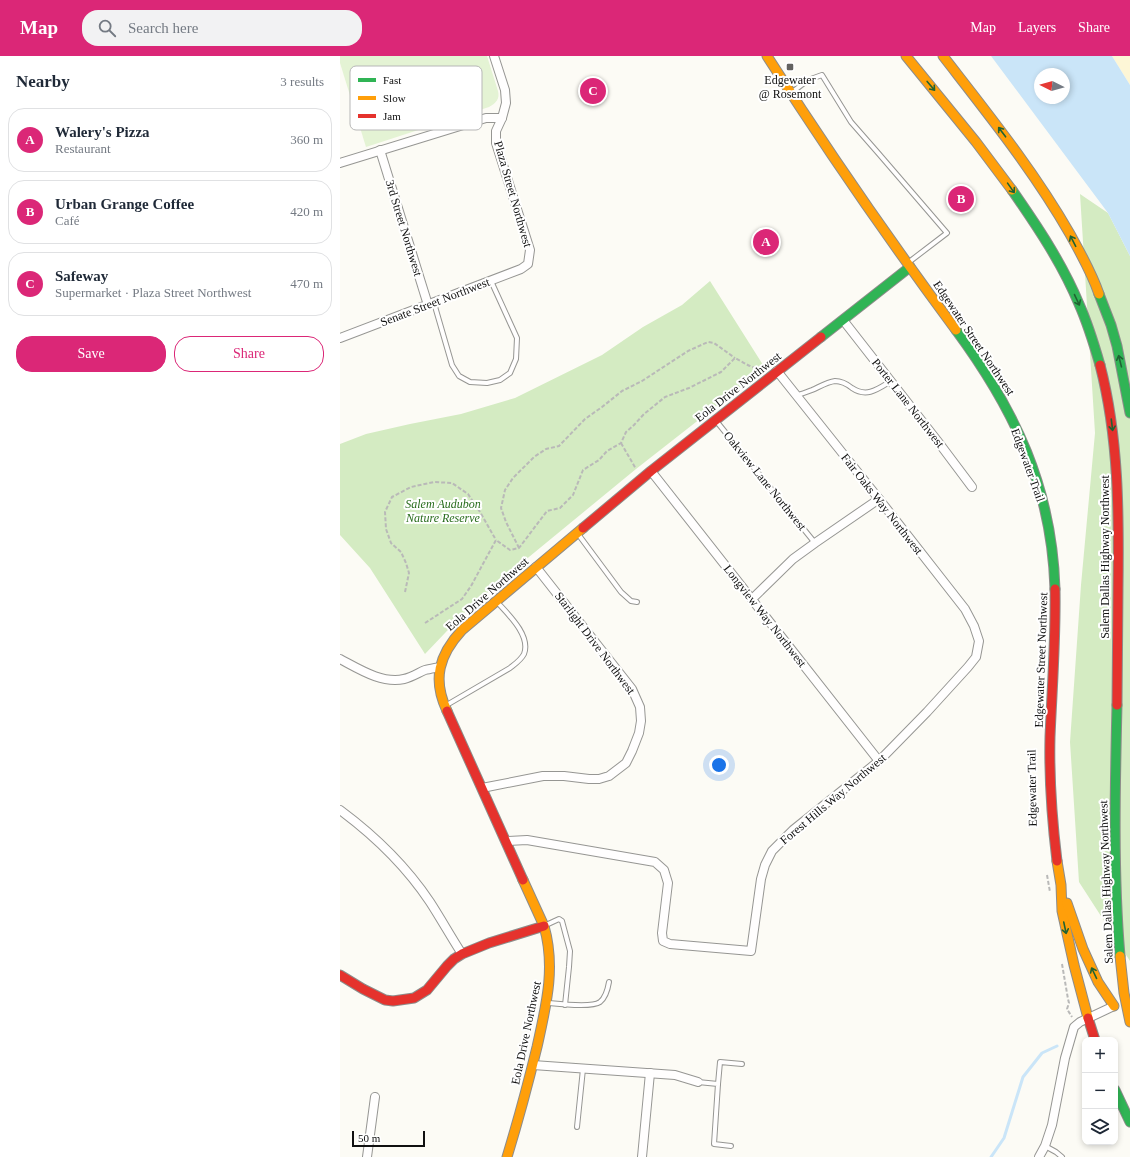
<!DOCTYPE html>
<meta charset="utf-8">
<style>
:root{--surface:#fff;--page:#f2f2f3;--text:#1f2937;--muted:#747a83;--line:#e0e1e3;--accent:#db2777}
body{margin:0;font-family:Georgia,serif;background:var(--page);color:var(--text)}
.controls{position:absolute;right:12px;bottom:12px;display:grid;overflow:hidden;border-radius:8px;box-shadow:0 2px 6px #0003}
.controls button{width:36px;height:36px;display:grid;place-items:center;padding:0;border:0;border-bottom:1px solid var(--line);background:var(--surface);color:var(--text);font:20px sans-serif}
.compass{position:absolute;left:694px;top:12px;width:36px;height:36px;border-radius:50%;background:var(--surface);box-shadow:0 2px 6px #0003;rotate:275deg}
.scale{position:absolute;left:12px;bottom:10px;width:73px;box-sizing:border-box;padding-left:4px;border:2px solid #101010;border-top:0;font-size:11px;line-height:14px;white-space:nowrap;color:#101010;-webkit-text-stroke:3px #fff;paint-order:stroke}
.you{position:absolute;left:379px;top:709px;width:14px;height:14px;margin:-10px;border:3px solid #fff;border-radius:50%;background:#1a73e8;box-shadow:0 0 0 6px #1a73e833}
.badge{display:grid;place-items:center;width:26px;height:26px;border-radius:50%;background:var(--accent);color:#fff;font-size:13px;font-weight:700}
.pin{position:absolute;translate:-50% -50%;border:2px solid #fff;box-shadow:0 1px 4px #0006}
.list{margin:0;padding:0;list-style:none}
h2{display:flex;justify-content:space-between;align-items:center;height:52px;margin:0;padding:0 16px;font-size:17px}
h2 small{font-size:13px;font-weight:400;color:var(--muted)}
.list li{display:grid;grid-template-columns:26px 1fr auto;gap:12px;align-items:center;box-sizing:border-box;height:64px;margin:0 8px 8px;padding:0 8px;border:1px solid var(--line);border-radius:16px}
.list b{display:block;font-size:15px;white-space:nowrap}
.list p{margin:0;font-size:13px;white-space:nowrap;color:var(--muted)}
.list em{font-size:13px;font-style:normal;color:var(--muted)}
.actions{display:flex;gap:8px;padding:12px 16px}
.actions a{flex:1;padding:9px 0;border:1px solid var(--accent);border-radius:16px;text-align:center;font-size:14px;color:var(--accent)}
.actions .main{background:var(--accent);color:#fff}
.icon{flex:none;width:22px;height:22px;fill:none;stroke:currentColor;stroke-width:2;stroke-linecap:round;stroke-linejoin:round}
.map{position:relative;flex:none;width:790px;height:1101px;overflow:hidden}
header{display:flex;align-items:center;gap:24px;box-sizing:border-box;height:56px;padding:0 20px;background:var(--accent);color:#fff}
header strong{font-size:19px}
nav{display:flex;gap:22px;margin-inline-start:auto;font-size:14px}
.search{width:280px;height:36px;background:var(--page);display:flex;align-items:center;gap:10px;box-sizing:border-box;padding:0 14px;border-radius:16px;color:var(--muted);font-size:15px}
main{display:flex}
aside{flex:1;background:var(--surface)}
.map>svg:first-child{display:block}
</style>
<header>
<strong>Map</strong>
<div class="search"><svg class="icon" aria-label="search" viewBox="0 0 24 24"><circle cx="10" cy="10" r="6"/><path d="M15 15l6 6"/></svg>Search here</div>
<nav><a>Map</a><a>Layers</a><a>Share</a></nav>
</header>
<main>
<aside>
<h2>Nearby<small>3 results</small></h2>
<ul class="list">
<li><span class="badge">A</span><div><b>Walery's Pizza</b><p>Restaurant</p></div><em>360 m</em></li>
<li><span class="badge">B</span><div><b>Urban Grange Coffee</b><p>Café</p></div><em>420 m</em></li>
<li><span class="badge">C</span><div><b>Safeway</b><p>Supermarket · Plaza Street Northwest</p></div><em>470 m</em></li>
</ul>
<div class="actions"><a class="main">Save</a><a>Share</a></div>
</aside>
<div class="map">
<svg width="790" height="1101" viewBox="0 0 790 1101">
<rect width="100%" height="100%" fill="#fcfbf5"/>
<path fill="#e4f3d4" d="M 0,0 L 147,0 L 158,35 C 160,43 156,47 149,51 L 26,91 L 0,7 Z"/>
<g fill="#d4ebc2">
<polygon points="740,138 768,157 790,200 790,905 739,826 730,686 741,529 755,377"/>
<polygon points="370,225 425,312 296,413 178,510 125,556 85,598 30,512 0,479 0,388 26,378 70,368 121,358 175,342 262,299 303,271 342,249"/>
</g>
<polygon fill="#fdf6d6" points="772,0 790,0 790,29"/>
<path fill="#cae5f8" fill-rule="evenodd" d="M 651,0 L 772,0 L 790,29 L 790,200 L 768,157 ZM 700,18 L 724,18 L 724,42 L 700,42 Z"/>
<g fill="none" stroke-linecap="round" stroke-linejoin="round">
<polyline stroke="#cae5f8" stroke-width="3" points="651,1101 664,1082 683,1021 702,997 717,990"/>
<g stroke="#969693" stroke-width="6">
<g id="lane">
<polyline points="451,37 468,24 482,19 511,66 539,98 607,177 569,206"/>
<polyline points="94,247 112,309 119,320 130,326 147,327 160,324 170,317 176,303 177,282 151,225"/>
<path d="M 457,339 C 462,338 467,336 472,334 C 479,331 487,326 495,325 C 501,325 507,328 512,332 C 527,342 538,333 551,325"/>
<polyline points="377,366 475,487"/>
<polyline points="238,478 281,536 291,545 297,546"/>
<path d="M 105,650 L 170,612 C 175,608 181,604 184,598 C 191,580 169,559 158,547"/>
<polyline points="206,869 219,863 222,865 230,895 229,911 225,949"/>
<path d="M 209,947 C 219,948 252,952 260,946 C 265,942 268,932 269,926"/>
<polyline points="358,1026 378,1028 374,1088 391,1090"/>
<polyline points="378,1028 380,1006 402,1008"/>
<polyline points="237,1071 243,1013"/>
<polyline points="705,1090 716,1096 722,1101"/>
</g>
</g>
<g stroke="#969693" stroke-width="10">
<g id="street">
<polyline points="40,94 88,249"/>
<polyline points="0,107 146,62 162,62"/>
<polyline points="503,264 599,387 632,431"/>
<polyline points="0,282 181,213 188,208 190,194 156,87 156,75 162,62 166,47 165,34 154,0"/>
<polyline points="311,415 539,705"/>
<polyline points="412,543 453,503 475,487 539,443"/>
<path d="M 0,603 C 19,613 42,628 64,623 C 72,621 78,617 85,614 C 89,613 95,612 100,611"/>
<polyline points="142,732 203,720 224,720 249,723 259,723 269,720 286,707 292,695 299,677 301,665 300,651 292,633 196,511"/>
<path d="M 0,754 C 35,780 66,810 90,846 C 101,863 111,881 122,898"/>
<polyline points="166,785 187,784 315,806 324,814 328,827 322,877 323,885 330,888 411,895 421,823 425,809 432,795 453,774 539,705 587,656 628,611 636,601 639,585 634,570 625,553 539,443 437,315"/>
<polyline points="193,1009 335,1019 358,1026"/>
<polyline points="27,1101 35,1041"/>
<polyline points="302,1101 310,1017"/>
<polyline points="699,1101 705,1090 712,1069 725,1002 734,971 740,966 774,950"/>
</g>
</g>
<g stroke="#8d8c8a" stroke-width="11">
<g id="fast">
<path d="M 672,134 C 697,170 722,207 739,248 C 748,268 754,288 760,309"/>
<polyline points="759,238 771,269 777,290 790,357"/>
<path d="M 616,274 C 675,354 712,432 715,533"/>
<polyline points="481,281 570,211"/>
<path d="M 777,649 C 775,733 773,817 780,900"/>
<polyline points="775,1034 790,1066"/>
</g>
</g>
<g stroke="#8d8c8a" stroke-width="11">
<g id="slow">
<path d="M 427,0 C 487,94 550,185 616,274"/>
<polyline points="566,0 636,86 672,134"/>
<path d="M 603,0 C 648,58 694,115 730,178 C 741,198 752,217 759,238"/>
<path d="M 107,655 C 92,623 99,599 122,574 L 243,472"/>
<polyline points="717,805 721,829 722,855 734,909 748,962"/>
<polyline points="727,847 743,893 758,926 774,950"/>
<polyline points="780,900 784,937 790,966"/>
<path d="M 167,1101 C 178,1065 188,1028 197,991 C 206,950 216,912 204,870 L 183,824"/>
</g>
</g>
<g stroke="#8d8c8a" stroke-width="11">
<g id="jam">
<path d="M 760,309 C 779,382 779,459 778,533 C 778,572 777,611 777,649"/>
<polyline points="243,472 311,415 481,281"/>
<path d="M 715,533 C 716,582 712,632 710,681 C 709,723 712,764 717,805"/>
<polyline points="107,655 183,824"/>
<polyline points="0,919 23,933 45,944 53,945 74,942 87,934 107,910 114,903 122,898 149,887 204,870"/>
<polyline points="748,962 755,984"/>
</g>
</g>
<g stroke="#b9b9b8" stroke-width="2" stroke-dasharray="4 2" stroke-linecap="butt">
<polyline points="281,387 296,413"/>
<polyline points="179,492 166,466 161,452 165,434 173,422 194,401 206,393 219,390 245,363 262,351 282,335 302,325 348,295 368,286 374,287 395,302"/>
<polyline points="65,536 69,517 66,507 61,496 51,487 46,473 45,456 52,441 71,431 94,426 112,427 128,438 140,456 156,484"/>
<path d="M 85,567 L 122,543 L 131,530 L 156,484 L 170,494 L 179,492 L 207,455 L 220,452 L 233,439 L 243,414 L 259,404 L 267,395 L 281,387 L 286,376 L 294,369 L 304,358 L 325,341 L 349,332 L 381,316 L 395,302 C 405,307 413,314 424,312"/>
<polyline points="707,819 710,836"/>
<polyline points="722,908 728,943 729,947 727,953 732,961"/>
</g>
<use href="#lane" stroke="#fffefe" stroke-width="4"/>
<use href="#street" stroke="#fffefe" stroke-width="8"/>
<use href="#fast" stroke="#30b455" stroke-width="9"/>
<use href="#slow" stroke="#ff9f0a" stroke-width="9"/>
<use href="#jam" stroke="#e5322d" stroke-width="9"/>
</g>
<defs><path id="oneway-shaft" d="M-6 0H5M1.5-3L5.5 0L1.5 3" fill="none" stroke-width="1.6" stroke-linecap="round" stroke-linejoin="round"/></defs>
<g stroke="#206232">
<use href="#oneway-shaft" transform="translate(591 30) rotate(50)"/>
<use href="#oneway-shaft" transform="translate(662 76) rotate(-127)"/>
<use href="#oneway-shaft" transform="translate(671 132) rotate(55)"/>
<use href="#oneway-shaft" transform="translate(733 185) rotate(-117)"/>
<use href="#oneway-shaft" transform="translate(737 244) rotate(65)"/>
<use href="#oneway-shaft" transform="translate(780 305) rotate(-104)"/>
<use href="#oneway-shaft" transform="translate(772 369) rotate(83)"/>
<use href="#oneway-shaft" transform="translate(725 872) rotate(78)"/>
<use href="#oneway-shaft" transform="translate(754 917) rotate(-115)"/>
</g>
<rect fill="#636260" stroke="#fff" stroke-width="1.5" x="446" y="7" width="8" height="8" rx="2"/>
<g text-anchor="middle" stroke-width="4" stroke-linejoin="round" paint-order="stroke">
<g font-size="12" fill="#101010" stroke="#fff">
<text x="450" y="28">Edgewater<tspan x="450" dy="14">@ Rosemont</tspan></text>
</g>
<g font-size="12" fill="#101010" stroke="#fff">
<text transform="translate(173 138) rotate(74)" y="4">Plaza Street Northwest</text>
<text transform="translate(64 172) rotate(73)" y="4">3rd Street Northwest</text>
<text transform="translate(95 246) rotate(-21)" y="4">Senate Street Northwest</text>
<text transform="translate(634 282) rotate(56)" y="4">Edgewater Street Northwest</text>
<text transform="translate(398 331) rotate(-38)" y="4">Eola Drive Northwest</text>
<text transform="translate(568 347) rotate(52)" y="4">Porter Lane Northwest</text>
<text transform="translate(688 409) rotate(70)" y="4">Edgewater Trail</text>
<text transform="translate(425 425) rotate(51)" y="4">Oakview Lane Northwest</text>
<text transform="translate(542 448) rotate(52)" y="4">Fair Oaks Way Northwest</text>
<text transform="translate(765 501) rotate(-90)" y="4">Salem Dallas Highway Northwest</text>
<text transform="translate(147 538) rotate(-41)" y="4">Eola Drive Northwest</text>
<text transform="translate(425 560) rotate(52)" y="4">Longview Way Northwest</text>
<text transform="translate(255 587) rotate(53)" y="4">Starlight Drive Northwest</text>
<text transform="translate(701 604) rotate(-88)" y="4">Edgewater Street Northwest</text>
<text transform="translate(692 732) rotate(-91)" y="4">Edgewater Trail</text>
<text transform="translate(493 743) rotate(-40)" y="4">Forest Hills Way Northwest</text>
<text transform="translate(766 826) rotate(-92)" y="4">Salem Dallas Highway Northwest</text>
<text transform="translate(186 977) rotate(-78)" y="4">Eola Drive Northwest</text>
</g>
<g font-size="12" font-style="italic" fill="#286c1c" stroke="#fff">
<text x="103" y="452">Salem Audubon<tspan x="103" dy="14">Nature Reserve</tspan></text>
</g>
</g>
<rect x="10" y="10" width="132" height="64" rx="6" fill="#fff" stroke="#b7b7b7" stroke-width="1"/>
<rect x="18" y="22" width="18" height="4" fill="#30b455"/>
<rect x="18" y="40" width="18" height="4" fill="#ff9f0a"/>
<rect x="18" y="58" width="18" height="4" fill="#e5322d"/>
<g font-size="11" fill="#101010">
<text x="43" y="28">Fast</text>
<text x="43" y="46">Slow</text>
<text x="43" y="64">Jam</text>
</g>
</svg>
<div class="controls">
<button>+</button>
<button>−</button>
<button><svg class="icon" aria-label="layers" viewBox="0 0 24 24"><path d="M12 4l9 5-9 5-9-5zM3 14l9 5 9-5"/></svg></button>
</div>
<svg class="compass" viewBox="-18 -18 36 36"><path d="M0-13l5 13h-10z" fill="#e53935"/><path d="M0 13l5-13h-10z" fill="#747a83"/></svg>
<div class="scale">50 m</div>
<div class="you"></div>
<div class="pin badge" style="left:426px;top:186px">A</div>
<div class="pin badge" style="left:621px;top:143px">B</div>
<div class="pin badge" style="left:253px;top:35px">C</div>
</div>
</main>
